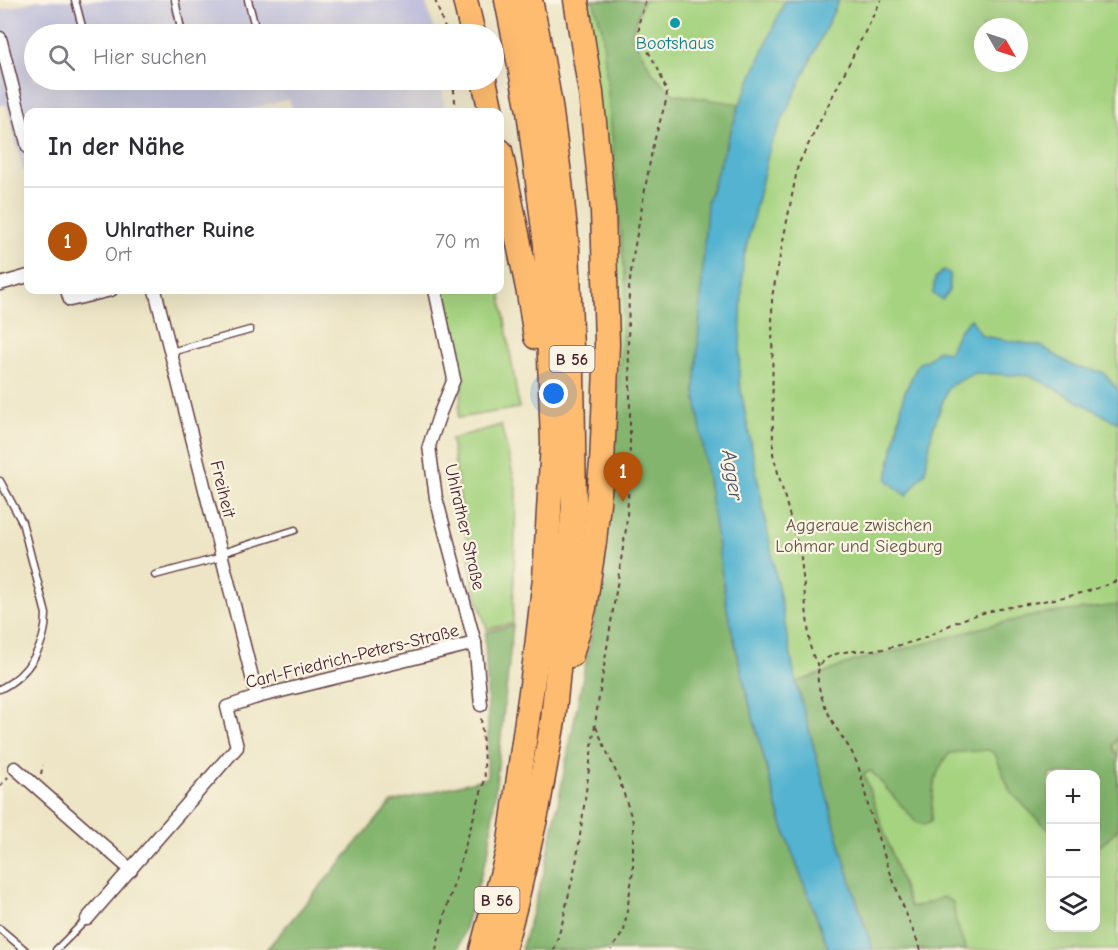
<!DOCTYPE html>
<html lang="de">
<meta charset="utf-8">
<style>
:root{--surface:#fff;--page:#f7f7f7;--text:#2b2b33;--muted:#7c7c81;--line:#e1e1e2;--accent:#b45309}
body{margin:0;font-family:"Comic Neue",sans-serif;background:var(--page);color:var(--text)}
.controls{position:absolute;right:18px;bottom:18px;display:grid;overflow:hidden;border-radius:12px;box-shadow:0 6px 24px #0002}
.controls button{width:54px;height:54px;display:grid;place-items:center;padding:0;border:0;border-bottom:2px solid var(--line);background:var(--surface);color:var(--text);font:30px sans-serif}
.compass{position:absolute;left:974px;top:18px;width:54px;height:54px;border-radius:50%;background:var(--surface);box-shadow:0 6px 24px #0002;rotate:129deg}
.you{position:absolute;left:554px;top:394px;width:21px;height:21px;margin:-15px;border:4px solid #fff;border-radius:50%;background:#1a73e8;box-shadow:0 0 0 9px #1a73e833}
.badge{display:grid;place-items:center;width:39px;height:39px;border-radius:50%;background:var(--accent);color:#fff;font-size:20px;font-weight:700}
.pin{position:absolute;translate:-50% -50px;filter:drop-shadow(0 2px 3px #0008)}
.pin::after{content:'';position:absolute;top:32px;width:21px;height:18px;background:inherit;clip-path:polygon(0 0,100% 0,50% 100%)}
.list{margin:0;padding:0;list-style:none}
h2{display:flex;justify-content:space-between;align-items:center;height:78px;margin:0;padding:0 24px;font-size:26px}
h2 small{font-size:20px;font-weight:400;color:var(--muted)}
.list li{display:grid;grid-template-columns:39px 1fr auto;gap:18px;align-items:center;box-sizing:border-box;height:108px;padding:0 24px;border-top:2px solid var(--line)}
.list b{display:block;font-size:22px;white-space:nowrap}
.list p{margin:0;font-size:20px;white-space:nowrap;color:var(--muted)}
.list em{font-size:20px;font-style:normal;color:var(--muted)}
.icon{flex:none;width:33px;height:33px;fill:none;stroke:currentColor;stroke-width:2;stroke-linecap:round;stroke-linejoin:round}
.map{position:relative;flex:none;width:1118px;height:950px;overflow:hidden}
.search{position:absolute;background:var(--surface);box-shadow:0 6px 24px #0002;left:24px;top:24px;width:480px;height:66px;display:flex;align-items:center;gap:15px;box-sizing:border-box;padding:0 21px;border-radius:33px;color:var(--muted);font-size:22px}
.panel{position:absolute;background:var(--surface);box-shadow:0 6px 24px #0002;left:24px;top:108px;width:480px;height:186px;border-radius:12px}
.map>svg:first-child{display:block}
</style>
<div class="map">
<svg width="1118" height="950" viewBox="0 0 1118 950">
<rect width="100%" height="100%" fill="#fcf5e5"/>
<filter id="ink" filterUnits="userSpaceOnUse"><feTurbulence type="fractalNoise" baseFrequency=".0167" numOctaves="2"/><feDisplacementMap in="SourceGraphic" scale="12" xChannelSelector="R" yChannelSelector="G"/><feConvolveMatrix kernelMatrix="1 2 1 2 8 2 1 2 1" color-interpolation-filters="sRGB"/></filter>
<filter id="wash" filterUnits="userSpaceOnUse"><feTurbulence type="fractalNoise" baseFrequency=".008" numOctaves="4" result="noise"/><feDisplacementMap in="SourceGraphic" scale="24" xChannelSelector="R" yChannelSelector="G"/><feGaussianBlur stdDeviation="1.35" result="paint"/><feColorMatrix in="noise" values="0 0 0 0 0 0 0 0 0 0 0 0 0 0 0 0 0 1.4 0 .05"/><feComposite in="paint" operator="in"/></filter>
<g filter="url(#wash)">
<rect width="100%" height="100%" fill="#ede5c5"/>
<polygon fill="#c2c2dc" points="39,0 425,0 436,34 34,34 34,80 442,80 444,112 293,112 289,99 240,112 28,112 28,170 23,171 6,104 0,106 0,10"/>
<g fill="#a6d380" stroke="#787956" stroke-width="1.5" fill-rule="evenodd">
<path d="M 578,0 L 1118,0 L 1118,950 L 542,950 L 609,606 L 589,603 L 611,390 ZM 983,27 L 1019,27 L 1019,63 L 983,63 ZM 1050,774 L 1096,774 L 1096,928 L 1050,928 Z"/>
<polygon points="500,289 519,408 458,418 463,381 442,290"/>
<polygon points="501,425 516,487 513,623 487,629 474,586 451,439"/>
</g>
<g fill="#84b56e" stroke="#676a4c" stroke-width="1.5">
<polygon points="593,0 643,0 631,35 653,73 673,94 740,104 707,202 727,609 746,691 780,817 792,852 829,950 521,950 545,869 602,580 626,289 602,29"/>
<path d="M 1118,605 L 1118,738 L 1113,745 L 1114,751 L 1118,754 L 1118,829 L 1096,850 L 1096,774 L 1050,774 L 1050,830 L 1035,817 L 1010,791 L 995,754 L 988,750 L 950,753 C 932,772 932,797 931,822 L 924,825 L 916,822 L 871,771 L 864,774 L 910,907 L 916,907 L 943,897 L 953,902 L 956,922 L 966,950 L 873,950 L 856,899 L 842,852 L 796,682 L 827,672 L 854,661 L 932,642 L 988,626 L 1042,614 Z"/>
<polygon points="513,625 489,849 458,950 266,950 392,802 487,778 488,709 485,640 486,632"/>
</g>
<g fill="#52b3d0" stroke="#4e697e" stroke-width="1.5">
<polygon points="785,0 839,0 770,146 743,262 739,380 796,682 842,852 856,899 873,950 829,950 792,852 780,817 746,691 727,609 695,391 707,202 740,104"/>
<polygon points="944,270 950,274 949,291 942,300 933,294 935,278"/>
<polygon points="971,319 982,336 1041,346 1075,367 1103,372 1118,390 1118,423 1031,376 974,373 948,387 932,431 925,472 906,496 887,480 904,394 918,364 930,358 937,350 949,352 959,331"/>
</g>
</g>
<g filter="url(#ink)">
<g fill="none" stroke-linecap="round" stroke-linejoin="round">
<g stroke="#623d42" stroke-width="9">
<g id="lane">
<polyline points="75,0 84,34"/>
<polyline points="175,0 182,34"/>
<polyline points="248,0 255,27"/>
<polyline points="171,352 250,330"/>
<path d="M 0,481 L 22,522 L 46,614 C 46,645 29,675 0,689"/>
<polyline points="222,553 295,530"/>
<polyline points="155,575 222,557"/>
<polyline points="0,929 25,950"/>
<polyline points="56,950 87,919"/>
</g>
</g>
<g stroke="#623d42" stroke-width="15">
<g id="street">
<polyline points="0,38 28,147"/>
<polyline points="0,284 28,276"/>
<polyline points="67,290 70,300 111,290"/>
<polyline points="155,290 257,697"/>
<polyline points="435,290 454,379 440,413 429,446 436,498 475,643 481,705"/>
<polyline points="15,768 131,870"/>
<polyline points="87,919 237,747 227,707 257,697 475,643"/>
</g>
</g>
<g stroke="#623d42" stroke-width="27">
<g id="highway">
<polyline points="465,0 473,34"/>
<polyline points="484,80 491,112"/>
<polyline points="500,151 529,293 536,337"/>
<polyline points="571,655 584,608 594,542 602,463 607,344 603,211 591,93 576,0"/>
<polyline points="482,950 509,849 536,656 545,578 553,443 546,245 529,111 507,0"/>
<polyline points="503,950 515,905 537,810 553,721 574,506 572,374 567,248 560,182 550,105 537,33 530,0"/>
</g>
</g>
<g stroke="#623d42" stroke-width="2" stroke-dasharray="4.5 4.5" stroke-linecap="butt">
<polyline points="435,0 447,34"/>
<polyline points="453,80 456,112"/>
<polyline points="819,666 815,661 810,646 801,558 773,454 772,297 798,165 881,0"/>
<polyline points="596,727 619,779 633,822 633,871 624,931 611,950"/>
<polyline points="41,774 43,765"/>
<polyline points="0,786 8,777"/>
<polyline points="436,950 446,910 485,779 481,717"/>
<polyline points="554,950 562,924 577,858 597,710 626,529 628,500 630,445 630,380 628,348 629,289 633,256 653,145 666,101 667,92 658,69 639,35 639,22 646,0"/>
<path d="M 921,950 C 902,905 885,860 870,813 C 865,796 863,777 856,761 C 851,748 842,738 835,726 C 827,712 812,681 820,666 C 830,647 865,652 883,649 C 896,646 911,643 923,638 C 940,631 955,621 973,616 C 1021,601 1070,602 1118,580"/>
</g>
<use href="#lane" stroke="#fff" stroke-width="6"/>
<use href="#street" stroke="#fff" stroke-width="12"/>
<use href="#highway" stroke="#fdbc70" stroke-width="24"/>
</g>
</g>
<circle fill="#0f9aa8" stroke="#fcf5e5" stroke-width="2" cx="675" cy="23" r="6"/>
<g text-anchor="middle" stroke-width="4.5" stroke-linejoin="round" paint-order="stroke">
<g fill="#fcf5e5" stroke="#7f5f63" stroke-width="1.5">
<rect x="549.5" y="346" width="45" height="26" rx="4.5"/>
<rect x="474.5" y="887" width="45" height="26" rx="4.5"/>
</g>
<g font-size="16" font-weight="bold" fill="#4a1f2b">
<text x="572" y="365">B 56</text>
<text x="497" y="906">B 56</text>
</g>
<g font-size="18" fill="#0d838f" stroke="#fcf5e5">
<text x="675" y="49">Bootshaus</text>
</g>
<g font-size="18" fill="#4a1f2b" stroke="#fcf5e5">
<text transform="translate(223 489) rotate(76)" y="6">Freiheit</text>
<text transform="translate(465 527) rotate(77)" y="6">Uhlrather Straße</text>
<text transform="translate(352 656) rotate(-14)" y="6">Carl-Friedrich-Peters-Straße</text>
</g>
<g font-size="18" fill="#654" stroke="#fcf5e5">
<text x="859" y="531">Aggeraue zwischen<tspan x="859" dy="21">Lohmar und Siegburg</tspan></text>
</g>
<g font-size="20" font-style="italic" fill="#4d5365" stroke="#fcf5e5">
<text transform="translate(733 475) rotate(81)" y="7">Agger</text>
</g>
</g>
</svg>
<div class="controls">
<button>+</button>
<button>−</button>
<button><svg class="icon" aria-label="layers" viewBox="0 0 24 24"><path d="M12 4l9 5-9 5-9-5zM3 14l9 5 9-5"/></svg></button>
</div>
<svg class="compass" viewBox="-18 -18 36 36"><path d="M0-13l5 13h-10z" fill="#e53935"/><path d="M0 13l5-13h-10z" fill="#7c7c81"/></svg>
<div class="you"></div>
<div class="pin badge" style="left:623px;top:502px">1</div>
<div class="search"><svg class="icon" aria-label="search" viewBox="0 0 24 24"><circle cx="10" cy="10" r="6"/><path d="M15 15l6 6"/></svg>Hier suchen</div>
<section class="panel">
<h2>In der Nähe<small></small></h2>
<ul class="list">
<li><span class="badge">1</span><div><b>Uhlrather Ruine</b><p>Ort</p></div><em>70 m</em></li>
</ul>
</section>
</div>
